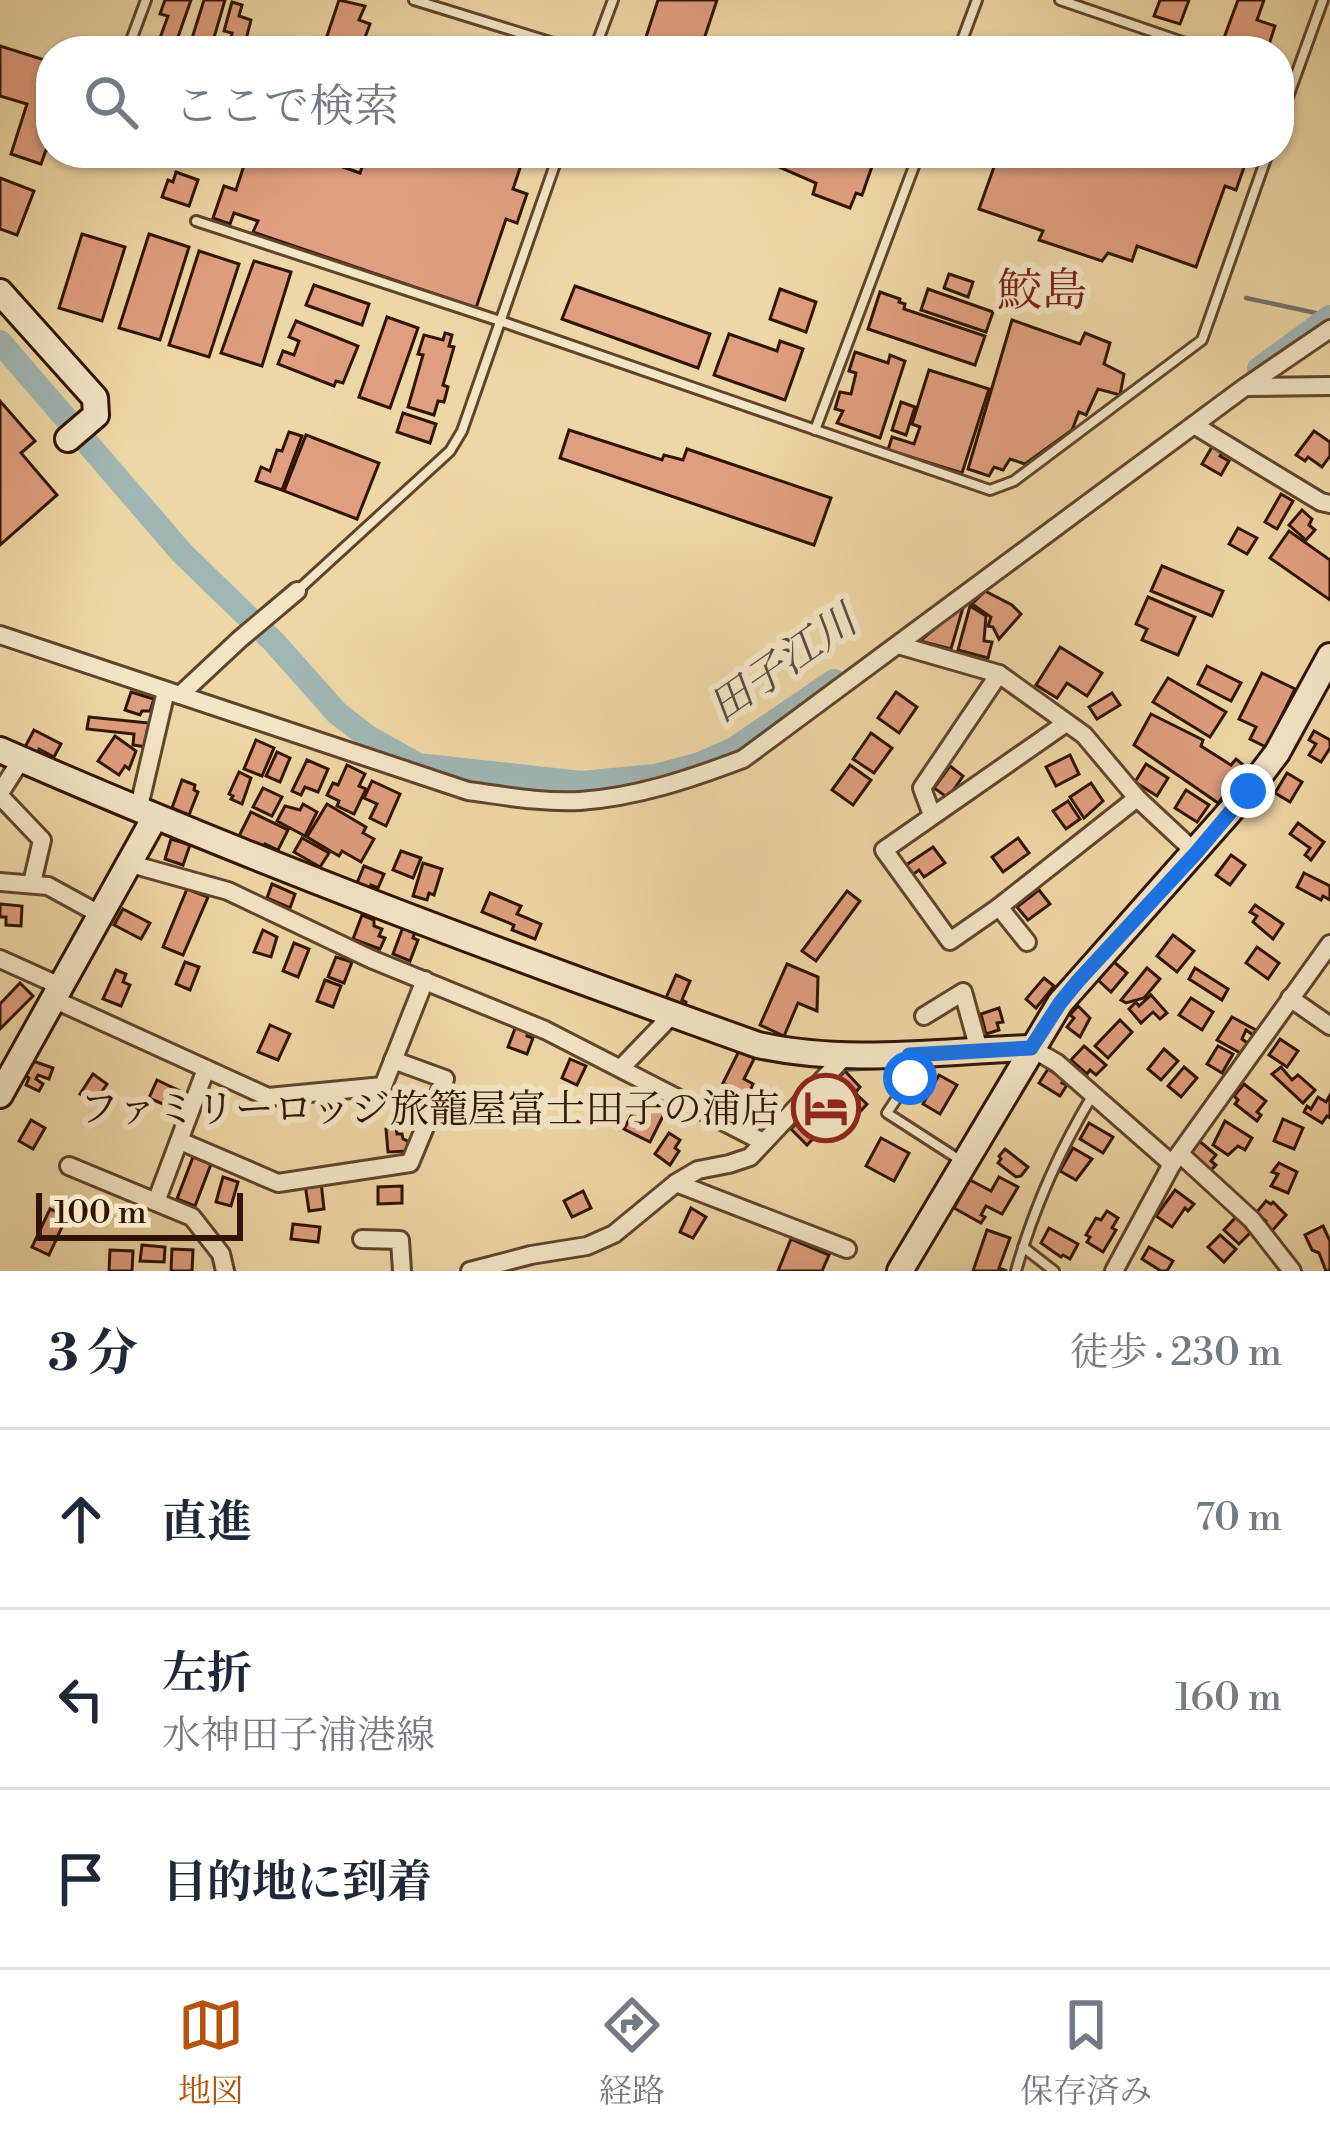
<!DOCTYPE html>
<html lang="ja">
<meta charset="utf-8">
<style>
:root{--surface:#fff;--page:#f6f6f7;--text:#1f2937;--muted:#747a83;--line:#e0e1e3;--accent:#b45309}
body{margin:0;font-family:"Libre Bodoni","Noto Serif JP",serif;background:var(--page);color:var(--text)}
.scale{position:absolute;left:36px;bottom:30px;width:207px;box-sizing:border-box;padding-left:12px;border:6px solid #311403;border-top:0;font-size:33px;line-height:42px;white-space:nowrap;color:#311403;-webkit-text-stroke:9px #f4e5c5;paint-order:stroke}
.stop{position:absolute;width:36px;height:36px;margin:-27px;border:9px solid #1a73e8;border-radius:50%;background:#fff}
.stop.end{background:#1a73e8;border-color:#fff;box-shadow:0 3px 12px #0008}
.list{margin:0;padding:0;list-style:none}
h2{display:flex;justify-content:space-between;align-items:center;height:156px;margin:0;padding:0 48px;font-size:51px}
h2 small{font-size:39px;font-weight:400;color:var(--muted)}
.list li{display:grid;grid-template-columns:78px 1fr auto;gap:36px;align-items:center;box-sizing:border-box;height:180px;padding:0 48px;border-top:3px solid var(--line)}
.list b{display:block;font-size:45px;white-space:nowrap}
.list p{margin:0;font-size:39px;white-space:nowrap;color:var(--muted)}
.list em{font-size:39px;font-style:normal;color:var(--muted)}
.icon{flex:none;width:66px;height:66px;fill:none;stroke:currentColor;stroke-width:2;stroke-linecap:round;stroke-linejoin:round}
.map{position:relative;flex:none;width:1330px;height:1271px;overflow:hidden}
.search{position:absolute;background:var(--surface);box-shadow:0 3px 9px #0004;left:36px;right:36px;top:36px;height:132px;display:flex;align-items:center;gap:30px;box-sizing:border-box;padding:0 42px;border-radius:48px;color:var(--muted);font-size:45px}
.sheet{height:696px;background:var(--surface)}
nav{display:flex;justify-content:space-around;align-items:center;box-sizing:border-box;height:168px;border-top:3px solid var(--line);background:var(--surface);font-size:33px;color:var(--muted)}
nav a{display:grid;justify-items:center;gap:6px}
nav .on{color:var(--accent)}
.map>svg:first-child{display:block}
</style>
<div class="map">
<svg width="1330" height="1271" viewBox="0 0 1330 1271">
<rect width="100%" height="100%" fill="#eed7a6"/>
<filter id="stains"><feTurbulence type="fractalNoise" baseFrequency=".00167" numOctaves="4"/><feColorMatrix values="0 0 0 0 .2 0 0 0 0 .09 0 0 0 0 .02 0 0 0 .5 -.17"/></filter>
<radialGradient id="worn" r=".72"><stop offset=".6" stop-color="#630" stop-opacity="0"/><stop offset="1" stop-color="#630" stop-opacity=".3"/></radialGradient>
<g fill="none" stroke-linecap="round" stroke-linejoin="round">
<g stroke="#74756d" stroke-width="4.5">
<polyline points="1246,298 1330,316"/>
<polyline points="842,1070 908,1066"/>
</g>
<g stroke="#a0b6b4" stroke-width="24">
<polyline points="0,342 182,553 274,642 337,713 368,737 418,765 581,783 655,776 700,764 734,749 834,681"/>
<polyline points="1259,369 1330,317"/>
</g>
</g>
<g fill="#df9e7f" stroke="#311403" stroke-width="3">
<polygon points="165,0 191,0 173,51 156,49 168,16 160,14"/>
<polygon points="204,0 225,0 210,51 188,51"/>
<polygon points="339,0 365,6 359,20 370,24 360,51 344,51 324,45"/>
<polygon points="658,0 717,0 700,51 690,51 646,37"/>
<polygon points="1160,0 1189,0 1180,24 1154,16"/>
<polygon points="1238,0 1264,0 1257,20 1275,26 1267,51 1244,51 1235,48 1237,43 1224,38"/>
<polygon points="232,2 242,5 239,16 251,20 243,51 227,51 232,33 224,31"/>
<polygon points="0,46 51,62 51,151 46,150 41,164 11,154 27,104 0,96"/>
<polygon points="248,153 303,153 360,173 367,153 525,153 513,189 527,194 517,223 506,219 476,308 253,232 258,221 234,213 230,224 213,218 224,186 236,190"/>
<polygon points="775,153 871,153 876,155 862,195 856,193 850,208 813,194 816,183 772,164"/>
<polygon points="999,153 1249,153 1236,190 1225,186 1196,267 1137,246 1132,261 1108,253 1102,261 1039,240 1043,231 979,209"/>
<polygon points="176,172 198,180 189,206 162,197 168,180 173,182"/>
<polygon points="0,178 34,191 17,235 0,229"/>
<polygon points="82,234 125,247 102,321 59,308"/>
<polygon points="149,234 189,247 160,340 119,328"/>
<polygon points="199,251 239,264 209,357 169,345"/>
<polygon points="254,261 291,272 262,366 221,353"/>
<polygon points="949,274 973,282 968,297 944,288"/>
<polygon points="314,285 369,304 362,325 306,305"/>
<polygon points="575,286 710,334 698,368 562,319"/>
<polygon points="780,289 816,302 806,332 770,319"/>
<polygon points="928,289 993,312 986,332 921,310"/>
<polygon points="880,292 900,299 899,302 905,304 904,309 985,336 975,365 868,329"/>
<polygon points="387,317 418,328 390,408 359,397"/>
<polygon points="1012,320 1080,344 1085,333 1110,343 1104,364 1124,374 1120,395 1098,389 1086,415 1079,412 1072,430 1025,464 1010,459 1003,470 994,467 989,476 968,469"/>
<polygon points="296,321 358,346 343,383 336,381 334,386 278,364 283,351 294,355 299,341 289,337"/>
<polygon points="445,333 452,335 449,346 454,347 443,385 448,387 444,402 438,401 434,415 408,407 423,355 418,354 424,335 443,340"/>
<polygon points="729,334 777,351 780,341 803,349 785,400 714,375"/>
<polygon points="855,352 888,363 890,355 905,361 880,438 837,423 843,411 835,409 840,392 851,394 856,373 849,371"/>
<polygon points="929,370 989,389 962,473 888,450 892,437 914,444 920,427 912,424"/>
<polygon points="0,401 35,441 21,453 57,495 0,545"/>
<polygon points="901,402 915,407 906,435 892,430"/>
<polygon points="403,413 436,424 430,443 397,432"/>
<polygon points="569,430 662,460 664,455 683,460 687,449 831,498 814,545 560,458"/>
<polygon points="1314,431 1330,442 1330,456 1322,467 1308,457 1305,461 1296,455"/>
<polygon points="289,432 302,436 282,490 256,481 261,467 270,471 277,450 282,451"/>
<polygon points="306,435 379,463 357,519 284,491"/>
<polygon points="1212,447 1223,452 1220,456 1229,461 1221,475 1202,464"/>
<polygon points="1281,494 1293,501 1277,529 1265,522"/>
<polygon points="1302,510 1312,519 1309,525 1315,530 1306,540 1289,525"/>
<polygon points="1238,528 1257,538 1247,554 1229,544"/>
<polygon points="1289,531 1330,560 1330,600 1270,558"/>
<polygon points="1162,566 1223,591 1212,616 1151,591"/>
<polygon points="985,591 1012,605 1021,614 999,639 993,627 988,626 991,617 972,604"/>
<polygon points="1148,597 1195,617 1178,655 1142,640 1147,629 1136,624"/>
<polygon points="964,604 951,649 920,641"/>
<polygon points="970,606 986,616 984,641 992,642 988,658 958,650"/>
<polygon points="1060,647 1102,673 1087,696 1067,683 1057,698 1036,685"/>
<polygon points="1207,666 1241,683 1231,701 1198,684"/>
<polygon points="1262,673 1295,689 1266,747 1250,739 1256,727 1239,719"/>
<polygon points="1168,678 1226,712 1210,737 1153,702"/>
<polygon points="131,692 154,699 150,711 142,711 140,715 125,710"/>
<polygon points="896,692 917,707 899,733 878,718"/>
<polygon points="1112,693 1120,705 1097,719 1089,707"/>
<polygon points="1151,714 1203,740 1201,746 1231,765 1236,759 1247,768 1218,803 1134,745"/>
<polygon points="89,717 149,723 147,747 133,745 134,734 87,729"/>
<polygon points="34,730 61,744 54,757 39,749 37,754 25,747"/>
<polygon points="1314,731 1330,740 1330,748 1321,762 1309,755 1316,744 1309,740"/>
<polygon points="871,733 892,748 874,773 853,759"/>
<polygon points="115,736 136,751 129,769 125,766 119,775 98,761"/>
<polygon points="256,740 274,748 262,776 244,769"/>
<polygon points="277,752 290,758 280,782 266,776"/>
<polygon points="1070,755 1079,774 1056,786 1046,767"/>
<polygon points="307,760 328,769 318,792 305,787 301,795 292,791"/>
<polygon points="1146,764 1168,778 1157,796 1135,782"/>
<polygon points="347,765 365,774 359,786 366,789 354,814 337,806 339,801 327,795 333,783 338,785"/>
<polygon points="850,765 871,780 853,805 832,790"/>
<polygon points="950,766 963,776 948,798 934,788"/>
<polygon points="239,772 251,778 242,804 231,799 233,796 229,794"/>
<polygon points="1287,773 1302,782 1290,802 1275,793"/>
<polygon points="182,780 195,785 194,790 198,792 189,815 172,808"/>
<polygon points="372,781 400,794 386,826 370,818 377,804 364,798"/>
<polygon points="1091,783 1103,801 1084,818 1070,797"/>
<polygon points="263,788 282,797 272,816 253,807"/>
<polygon points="1186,790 1209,805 1197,822 1175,808"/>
<polygon points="1068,801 1080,819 1066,829 1053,811"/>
<polygon points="303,804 317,812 305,836 277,821 285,806 300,810"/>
<polygon points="327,804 366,827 363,833 374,839 361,862 342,851 339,856 307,837"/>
<polygon points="251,812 288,830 278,850 265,844 263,848 239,836"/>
<polygon points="1298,823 1324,842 1311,860 1305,855 1310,848 1290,834"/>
<polygon points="302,838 329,853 320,867 294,852"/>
<polygon points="1018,838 1029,853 1003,872 992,857"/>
<polygon points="171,839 190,845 183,865 165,859"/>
<polygon points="933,847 945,863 924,877 919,870 912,875 906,865"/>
<polygon points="401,851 421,858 413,878 393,870"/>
<polygon points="1231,855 1245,865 1230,885 1216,875"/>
<polygon points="423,863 442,869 434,895 429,893 427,900 413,896"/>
<polygon points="364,866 384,874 378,888 371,885 370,888 357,883"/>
<polygon points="1304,873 1330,886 1330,900 1323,896 1321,900 1297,887"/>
<polygon points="272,884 295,894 290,908 267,898"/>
<polygon points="187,889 208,897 183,955 163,947"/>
<polygon points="1039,890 1050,904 1028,920 1017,907"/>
<polygon points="847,891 860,901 816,961 802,951"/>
<polygon points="490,893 521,906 517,914 541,924 535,939 512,930 514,925 482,912"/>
<polygon points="0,904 22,906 21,926 6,925 6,917 0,917"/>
<polygon points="1255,905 1283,924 1273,939 1253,922 1257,916 1250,912"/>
<polygon points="123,909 150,923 141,939 114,925"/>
<polygon points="362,915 374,920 374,926 382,929 379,936 385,938 380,949 353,939"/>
<polygon points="403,927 415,932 413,938 418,940 410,961 393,954"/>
<polygon points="263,930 277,937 271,957 254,952"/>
<polygon points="1173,935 1194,951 1177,972 1157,956"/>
<polygon points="294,943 309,949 298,977 283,971"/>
<polygon points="1257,947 1279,963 1268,979 1246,963"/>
<polygon points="336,957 352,962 344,983 328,977"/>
<polygon points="185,962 199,967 190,990 176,984"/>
<polygon points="1114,962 1127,973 1111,992 1098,980"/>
<polygon points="787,964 818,977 817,1011 798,1003 784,1036 760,1025"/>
<polygon points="1147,968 1160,979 1144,998 1126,1003 1121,1000"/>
<polygon points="1195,968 1228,989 1222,1000 1189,979"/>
<polygon points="116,970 126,974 123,982 130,985 121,1006 103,999"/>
<polygon points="676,975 690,981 682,1000 686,1002 685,1006 666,998"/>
<polygon points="1044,978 1054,986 1036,1008 1026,999"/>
<polygon points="325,980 341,986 333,1007 317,1001"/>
<polygon points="20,983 33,996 0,1029 0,1004"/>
<polygon points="1151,995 1167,1013 1160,1019 1153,1012 1141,1023 1129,1009 1136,1002 1139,1006"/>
<polygon points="1191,998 1213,1012 1202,1030 1179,1015"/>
<polygon points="1078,1006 1090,1018 1080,1037 1067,1027 1074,1018 1070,1015"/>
<polygon points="999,1008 1003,1022 997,1023 999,1030 986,1034 981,1014"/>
<polygon points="1232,1017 1256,1030 1253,1035 1246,1030 1242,1039 1250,1045 1244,1055 1217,1040"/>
<polygon points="1120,1020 1132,1032 1108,1058 1095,1046"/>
<polygon points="270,1025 290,1034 278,1060 258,1052"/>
<polygon points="516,1026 528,1031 527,1036 533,1038 527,1054 508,1047"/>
<polygon points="1280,1039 1298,1051 1287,1067 1269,1055"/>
<polygon points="1084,1046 1106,1065 1096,1075 1090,1070 1087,1074 1071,1060"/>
<polygon points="1218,1046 1233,1054 1222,1073 1207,1064"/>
<polygon points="740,1049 755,1057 744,1079 753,1084 748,1095 723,1083"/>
<polygon points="1164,1049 1178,1061 1161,1080 1148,1069"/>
<polygon points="570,1059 586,1066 577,1085 562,1078"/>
<polygon points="33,1061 53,1068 49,1079 38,1075 36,1079 43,1084 39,1091 26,1085 29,1078 25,1075"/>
<polygon points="1184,1067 1197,1078 1181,1097 1168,1086"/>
<polygon points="1281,1067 1292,1080 1298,1075 1315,1090 1303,1103 1272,1074"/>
<polygon points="1048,1069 1064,1079 1062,1083 1067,1085 1060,1096 1039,1083"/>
<polygon points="845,1071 860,1087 855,1093 867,1104 859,1113 847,1103 807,1145 791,1129"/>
<polygon points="93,1074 107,1084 94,1103 80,1094"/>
<polygon points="939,1075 957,1085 940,1114 923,1104"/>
<polygon points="157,1080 180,1091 172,1108 149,1098"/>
<polygon points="1244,1084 1266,1101 1257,1112 1261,1115 1257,1121 1235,1104 1238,1100 1234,1096"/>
<polygon points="652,1092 670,1102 650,1142 624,1129 631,1116 640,1117"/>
<polygon points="1330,1095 1330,1118 1327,1116 1322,1123 1304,1112 1307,1106 1311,1109 1318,1097 1326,1102"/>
<polygon points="1283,1119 1303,1128 1294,1149 1274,1141"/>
<polygon points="31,1120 45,1128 33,1149 19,1141"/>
<polygon points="1225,1121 1252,1138 1245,1150 1238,1146 1228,1155 1213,1145"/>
<polygon points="1089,1123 1113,1137 1103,1153 1080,1139"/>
<polygon points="396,1128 397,1134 402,1134 403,1139 408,1141 408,1151 388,1152 386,1129"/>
<polygon points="669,1133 680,1140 675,1148 679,1151 670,1165 655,1154"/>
<polygon points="881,1138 909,1153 894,1181 866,1166"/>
<polygon points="1198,1140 1216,1155 1211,1161 1216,1165 1209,1172 1187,1153"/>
<polygon points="1073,1148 1092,1159 1076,1180 1060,1171"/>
<polygon points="1005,1149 1028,1167 1021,1176 1016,1177 998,1163 1001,1159 999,1156"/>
<polygon points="193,1157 211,1164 195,1206 177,1199"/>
<polygon points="1279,1163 1297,1172 1288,1193 1271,1186 1278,1174 1272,1172"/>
<polygon points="223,1177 238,1182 231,1206 216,1202"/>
<polygon points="999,1177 1018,1187 1002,1214 986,1206 981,1215 985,1217 981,1223 954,1208 970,1180 991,1191"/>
<polygon points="321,1182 324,1209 309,1211 305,1184"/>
<polygon points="402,1186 402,1203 378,1204 378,1187"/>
<polygon points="1175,1190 1194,1204 1188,1211 1185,1208 1172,1227 1156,1216"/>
<polygon points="583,1191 591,1208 572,1217 564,1201"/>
<polygon points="1266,1201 1271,1204 1273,1202 1286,1215 1270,1233 1262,1227 1266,1221 1256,1213"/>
<polygon points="691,1208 706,1217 693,1238 680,1232"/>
<polygon points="50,1209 67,1216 49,1255 32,1247"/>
<polygon points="1107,1211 1118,1218 1112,1228 1116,1230 1103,1252 1087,1242 1090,1237 1086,1235 1096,1218 1101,1220"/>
<polygon points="1236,1217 1251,1232 1239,1244 1224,1230"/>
<polygon points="293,1224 320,1227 318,1242 291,1239"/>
<polygon points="1323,1226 1330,1241 1330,1271 1326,1271 1319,1253 1312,1250 1305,1235"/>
<polygon points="1049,1228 1078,1244 1070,1259 1063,1255 1061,1257 1041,1243"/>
<polygon points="987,1230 1010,1238 999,1268 1007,1271 973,1271"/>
<polygon points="1220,1235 1236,1249 1224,1262 1208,1247"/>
<polygon points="791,1239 829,1255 822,1271 778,1271"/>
<polygon points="142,1245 165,1247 164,1262 140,1261"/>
<polygon points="1149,1247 1173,1261 1167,1271 1161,1271 1142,1259"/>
<polygon points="172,1249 193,1250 192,1271 171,1271"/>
<polygon points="110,1250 133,1251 132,1271 109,1271"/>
</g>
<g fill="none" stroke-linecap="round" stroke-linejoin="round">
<g stroke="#60452c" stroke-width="14">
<g id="lane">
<polyline points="414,0 579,51"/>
<polyline points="1060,0 1209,51"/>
<polyline points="127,51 146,0"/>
<polyline points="594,51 613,0"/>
<polyline points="958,51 977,0"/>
<polyline points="1279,122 1323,0"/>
<polyline points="196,221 500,321 990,490 1014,481 1202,340 1268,153"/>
<polyline points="815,430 919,153"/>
<polyline points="297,591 450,451 462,431 559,153"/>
<polyline points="909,1057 910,1078 887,1113 963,1162"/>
<polyline points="1023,1247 1054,1271"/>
<path d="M 1016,1271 C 1034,1207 1058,1153 1092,1096"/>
</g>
</g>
<g stroke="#60452c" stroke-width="22">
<g id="street">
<polyline points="1247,387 1330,386"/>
<polyline points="1194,425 1321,502 1330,504"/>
<path d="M 0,635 L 468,791 C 505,796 543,803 580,801 C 637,797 690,779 743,759 L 1245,387 L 1330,329"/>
<polyline points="898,645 999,674 1084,735 1137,798 1196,853"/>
<polyline points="180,695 240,639 297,591"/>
<polyline points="1066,723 884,850 950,941 999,907 1137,798"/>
<polyline points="0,793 21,760"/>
<polyline points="0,796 42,840 32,883"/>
<polyline points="138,811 166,691"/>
<polyline points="932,815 922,788 999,674"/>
<polyline points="131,864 228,891 371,959 545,1030 763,1142"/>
<polyline points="0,882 48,886 101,915"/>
<polyline points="999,907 1027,942"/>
<polyline points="0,959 60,986"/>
<polyline points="1290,998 1330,1026"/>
<polyline points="53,999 268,1097 383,1086 425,980"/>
<polyline points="924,1016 963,992 979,1050"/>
<polyline points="1031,1048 1057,1063 1172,1164"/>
<polyline points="621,1068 672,1015"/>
<polyline points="180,1141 278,1183 410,1163 445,1079 393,1060"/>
<polyline points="1180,1154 1252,1220 1292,1271"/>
<polyline points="69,1166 192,1217 221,1254 225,1271"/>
<polyline points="676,1183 847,1249"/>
<polyline points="156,1202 206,1069"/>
<polyline points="362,1239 400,1240 402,1271"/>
<polyline points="470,1271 531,1255 587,1246 614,1234 676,1183 698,1170 729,1164 750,1157 844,1057"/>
<polyline points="1114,1271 1172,1164 1330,944"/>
</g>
</g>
<g stroke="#311403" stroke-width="30">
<g id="secondary">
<polyline points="0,292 95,398 96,415 68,439"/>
<path d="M 0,750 C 248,859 503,954 758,1045 C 848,1065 940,1051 1031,1048"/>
<polyline points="0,1095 155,817"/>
<polyline points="900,1271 1060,1003 1248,791 1277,753 1330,656"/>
</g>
</g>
<use href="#lane" stroke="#f4e5c5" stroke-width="8"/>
<use href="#street" stroke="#f4e5c5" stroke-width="16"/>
<use href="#secondary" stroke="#f4e5c5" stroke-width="24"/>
</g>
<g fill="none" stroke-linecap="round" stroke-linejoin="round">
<polyline stroke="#1a73e8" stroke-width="15" points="910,1078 909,1055 1031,1048 1060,1003 1078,981 1196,853 1248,791"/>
</g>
<defs>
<g id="hotel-ring" transform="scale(3.45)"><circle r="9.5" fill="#f4e5c5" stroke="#8f2418" stroke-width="1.5"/><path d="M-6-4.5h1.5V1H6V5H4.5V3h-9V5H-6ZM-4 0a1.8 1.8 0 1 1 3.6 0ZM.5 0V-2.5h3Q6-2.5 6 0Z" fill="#8f2418"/></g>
</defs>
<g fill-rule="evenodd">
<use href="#hotel-ring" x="826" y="1108"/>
</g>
<g text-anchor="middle" stroke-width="12" stroke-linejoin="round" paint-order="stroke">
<g font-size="39" fill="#311403" stroke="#f4e5c5" text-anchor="end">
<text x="780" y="1122">ファミリーロッジ旅籠屋富士田子の浦店</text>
</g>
<g font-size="42" font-style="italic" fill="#584d41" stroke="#f4e5c5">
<text transform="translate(782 663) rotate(-35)" y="15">田子江川</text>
</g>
<g font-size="45" fill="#7a1f14" stroke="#f4e5c5">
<text x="1042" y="305">鮫島</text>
</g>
</g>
<rect width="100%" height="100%" filter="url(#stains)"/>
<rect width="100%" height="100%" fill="url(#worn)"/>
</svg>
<div class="scale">100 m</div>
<div class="stop" style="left:910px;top:1078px"></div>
<div class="stop end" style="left:1248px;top:791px"></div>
<div class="search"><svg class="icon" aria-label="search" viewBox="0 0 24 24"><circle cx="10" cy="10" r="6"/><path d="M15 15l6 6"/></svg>ここで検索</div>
</div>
<section class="sheet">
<h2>3 分<small>徒歩 · 230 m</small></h2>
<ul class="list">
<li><svg class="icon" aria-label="ahead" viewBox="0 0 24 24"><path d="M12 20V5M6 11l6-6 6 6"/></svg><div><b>直進</b></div><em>70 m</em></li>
<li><svg class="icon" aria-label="left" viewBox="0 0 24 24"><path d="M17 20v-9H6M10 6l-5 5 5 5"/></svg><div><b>左折</b><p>水神田子浦港線</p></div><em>160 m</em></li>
<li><svg class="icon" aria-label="arrive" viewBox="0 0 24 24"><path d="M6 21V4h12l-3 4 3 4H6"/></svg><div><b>目的地に到着</b></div></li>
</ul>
</section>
<nav>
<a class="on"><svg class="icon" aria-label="map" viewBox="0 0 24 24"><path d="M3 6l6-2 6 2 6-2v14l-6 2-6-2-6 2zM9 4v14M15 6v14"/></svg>地図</a>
<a><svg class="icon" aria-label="directions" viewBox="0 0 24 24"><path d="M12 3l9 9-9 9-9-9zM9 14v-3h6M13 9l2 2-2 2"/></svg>経路</a>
<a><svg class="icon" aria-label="saved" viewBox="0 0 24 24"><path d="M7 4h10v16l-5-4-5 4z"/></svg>保存済み</a>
</nav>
